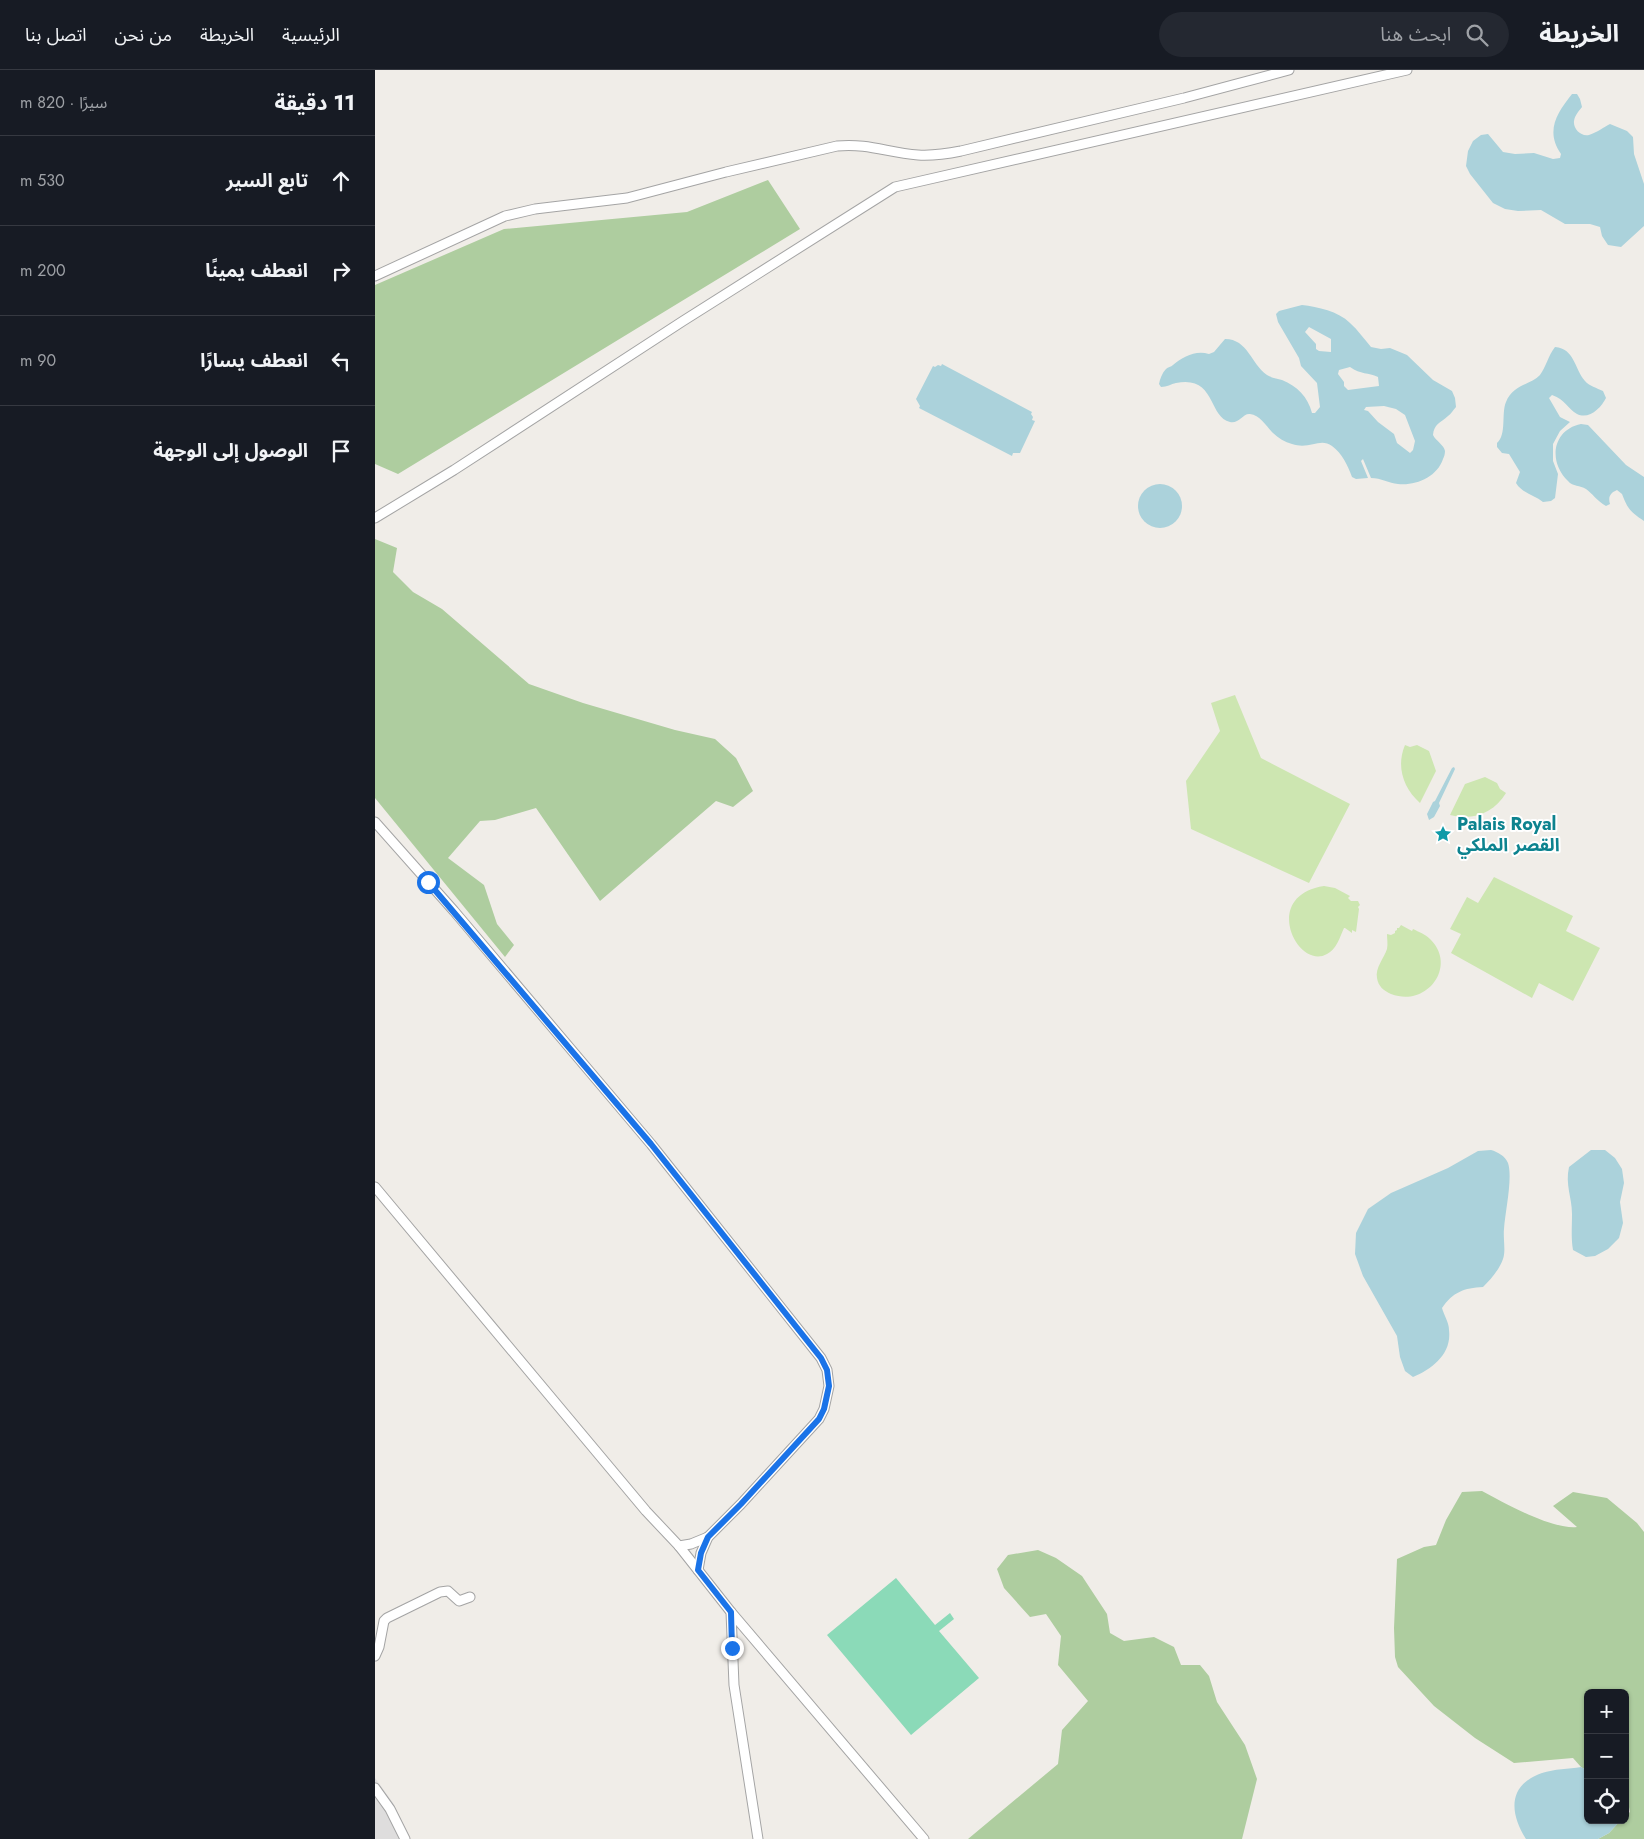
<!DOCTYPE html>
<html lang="ar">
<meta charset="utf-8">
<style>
:root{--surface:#171b24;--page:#242831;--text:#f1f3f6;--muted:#9ea1a6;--line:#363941}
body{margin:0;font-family:Jost,"Noto Sans Arabic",sans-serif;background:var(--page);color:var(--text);direction:rtl}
.controls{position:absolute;right:15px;bottom:15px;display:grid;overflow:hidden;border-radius:8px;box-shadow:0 1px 4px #0004}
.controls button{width:45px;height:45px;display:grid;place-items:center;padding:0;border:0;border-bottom:1px solid var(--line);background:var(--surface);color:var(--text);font:25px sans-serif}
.stop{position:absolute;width:15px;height:15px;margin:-11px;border:4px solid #1a73e8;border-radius:50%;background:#fff}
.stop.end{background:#1a73e8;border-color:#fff;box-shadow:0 1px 5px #0008}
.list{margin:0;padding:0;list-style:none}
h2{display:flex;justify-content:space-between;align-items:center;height:65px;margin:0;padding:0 20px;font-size:21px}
h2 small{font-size:16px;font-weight:400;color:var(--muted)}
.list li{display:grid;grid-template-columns:32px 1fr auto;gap:15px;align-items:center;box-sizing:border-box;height:90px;padding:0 20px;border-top:1px solid var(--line)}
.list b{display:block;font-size:19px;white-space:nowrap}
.list em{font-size:16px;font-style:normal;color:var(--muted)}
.icon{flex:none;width:28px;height:28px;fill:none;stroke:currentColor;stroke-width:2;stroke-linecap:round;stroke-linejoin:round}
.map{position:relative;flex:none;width:1269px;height:1769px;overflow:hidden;direction:ltr}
header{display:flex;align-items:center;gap:30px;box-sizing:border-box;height:70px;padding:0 25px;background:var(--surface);border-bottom:1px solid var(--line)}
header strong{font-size:24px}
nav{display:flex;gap:28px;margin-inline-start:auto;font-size:18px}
.search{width:350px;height:45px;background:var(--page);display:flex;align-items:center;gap:12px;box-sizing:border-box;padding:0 18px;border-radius:28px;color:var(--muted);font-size:19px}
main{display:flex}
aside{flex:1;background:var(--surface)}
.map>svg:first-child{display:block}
</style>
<header>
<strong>الخريطة</strong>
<div class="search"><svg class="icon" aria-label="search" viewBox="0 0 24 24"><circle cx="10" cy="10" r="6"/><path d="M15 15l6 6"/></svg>ابحث هنا</div>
<nav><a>الرئيسية</a><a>الخريطة</a><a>من نحن</a><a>اتصل بنا</a></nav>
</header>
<main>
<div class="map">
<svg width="1269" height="1769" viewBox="0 0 1269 1769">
<rect width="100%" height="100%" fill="#f0ede8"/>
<polygon fill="#dedddd" points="0,1708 18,1733 35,1769 0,1769"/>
<g fill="#cde6b1">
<polygon points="860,625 886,688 975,734 934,813 816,759 811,711 845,661 836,633"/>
<path d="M 1030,675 L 1035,677 L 1042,675 L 1054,681 L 1061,701 L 1045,733 C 1028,718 1021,696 1030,675 Z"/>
<path d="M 1110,707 L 1122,713 L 1125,719 L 1131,723 C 1119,743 1098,751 1075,745 L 1090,714 Z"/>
<polygon points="1119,807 1198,846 1191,861 1225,878 1198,931 1164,913 1157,928 1076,883 1086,864 1075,859 1092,827 1103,833"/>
<path d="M 949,816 L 960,818 L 975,826 L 973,828 L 976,831 L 983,831 L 985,835 L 983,837 L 984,839 L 981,862 L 977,860 L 977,863 L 970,858 L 969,858 C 965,867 961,880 952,884 C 923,901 885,826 949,816 Z"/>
<path d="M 1026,855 L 1037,861 L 1038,859 C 1044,862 1050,864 1055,869 C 1083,896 1052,938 1016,924 C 1009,921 1003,916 1002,908 C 1000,898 1009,888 1012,879 C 1013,874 1012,869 1012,864 L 1016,865 L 1020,863 L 1020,861 L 1022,860 L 1022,858 L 1024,858 Z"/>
</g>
<g fill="#aecd9f">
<polygon points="393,110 425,159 23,404 0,394 0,215 129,159 312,142"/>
<polygon points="0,469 22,478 18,502 38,522 67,539 154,614 208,633 300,660 340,669 361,688 378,721 358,737 341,731 225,831 161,738 120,750 105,751 73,788 109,815 122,854 139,875 130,887 0,728"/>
<path d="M 1107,1421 C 1129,1433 1178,1460 1202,1457 L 1178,1436 L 1198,1422 L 1232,1428 L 1262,1453 L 1269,1462 L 1269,1769 L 1223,1769 L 1234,1763 L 1246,1750 L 1250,1750 L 1250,1746 L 1255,1742 L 1250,1717 L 1250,1623 L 1213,1623 L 1213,1701 L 1206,1697 L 1198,1688 L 1139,1693 L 1100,1668 L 1059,1636 L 1023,1597 L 1020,1587 L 1019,1558 L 1022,1489 L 1049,1477 L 1061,1475 L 1071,1450 L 1087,1422 Z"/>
<polygon points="663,1480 681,1488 707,1506 732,1544 735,1563 749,1571 779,1567 799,1577 806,1595 825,1595 834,1606 842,1632 870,1675 882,1709 867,1769 593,1769 683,1694 687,1660 713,1631 683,1595 686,1566 671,1544 655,1547 629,1518 622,1499 633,1485"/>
</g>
<polygon fill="#8bdab8" points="521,1508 560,1555 575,1543 579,1549 564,1561 604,1608 536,1665 452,1565"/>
<g fill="#abd2db" fill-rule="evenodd">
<path d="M 1197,24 L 1202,24 L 1205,29 L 1207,37 C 1204,41 1200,45 1199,51 C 1198,59 1206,67 1214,65 C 1221,63 1229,57 1235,54 L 1252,61 L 1258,67 L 1259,84 L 1269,114 L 1269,156 L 1246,177 L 1233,175 L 1227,166 L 1225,157 L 1215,154 L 1190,154 L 1166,140 L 1143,141 L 1130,139 L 1118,133 L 1095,104 L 1091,96 L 1093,81 L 1098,71 L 1106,65 L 1113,64 L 1128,82 L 1140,84 L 1159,83 L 1178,89 L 1185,88 L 1186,84 C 1170,61 1182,43 1197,24 Z"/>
<path d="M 927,235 C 943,237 963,241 975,253 C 983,260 989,269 996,277 L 1006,279 L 1015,278 L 1032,285 L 1058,310 L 1077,321 L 1080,328 L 1081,337 C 1078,340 1076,344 1073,346 C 1065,353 1059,354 1058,365 C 1061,371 1069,375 1070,381 C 1070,384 1069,387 1068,389 C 1062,407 1041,416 1023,414 C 1014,413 1006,408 996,408 L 988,389 L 986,391 L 993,408 L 981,409 L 977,407 C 973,396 967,383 957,376 C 945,367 935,380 917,374 C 910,372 903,368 898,363 C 891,356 885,345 875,344 C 868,343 864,354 855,352 C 833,347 841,305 801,313 C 796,314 792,317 786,317 L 784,314 C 785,309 787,303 791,299 C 793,297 796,297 798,295 C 808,287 820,280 834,284 L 839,282 L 850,269 C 873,269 876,294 892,305 C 896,308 902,308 907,310 C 922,316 933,327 937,343 L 940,343 L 945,337 L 942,313 L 926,296 L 924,288 L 903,252 L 901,244 L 904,241 ZM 934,257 L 956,269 L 956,282 L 944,281 L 941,279 L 941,274 L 930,262 ZM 975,297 C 986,305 993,302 1003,307 L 1004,316 L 973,320 L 969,316 L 969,312 L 963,304 L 964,300 ZM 1009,336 L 1021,339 L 1030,345 L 1040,371 L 1038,380 L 1035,383 L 1022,373 L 1019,364 L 1003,352 L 993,341 L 989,340 L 991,337 Z"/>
<path d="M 1180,277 C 1200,279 1199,298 1210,311 C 1214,316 1222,318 1228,321 L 1231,328 C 1226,338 1214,350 1202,344 C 1192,338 1191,330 1177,325 L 1174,328 L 1185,347 L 1195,352 L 1185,361 L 1178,374 L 1178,391 L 1183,404 L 1180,428 L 1176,431 L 1168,432 C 1159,425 1147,423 1141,413 L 1145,402 L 1134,384 L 1127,383 L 1122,377 L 1122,373 C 1132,364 1126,344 1131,332 C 1138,314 1156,315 1165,305 C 1171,297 1173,286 1180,277 Z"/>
<polygon points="567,294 657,342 656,344 658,347 657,350 660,351 645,383 638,383 637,386 544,338 545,336 541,329 558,296 560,297 563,295 566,296"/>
<path d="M 1206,354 L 1213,355 L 1251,395 L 1269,407 L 1269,451 C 1256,442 1253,440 1247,424 L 1242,420 C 1235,423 1233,427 1235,434 L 1231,436 C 1222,431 1217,423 1211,419 C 1205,415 1198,417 1193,411 C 1173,392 1177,360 1206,354 Z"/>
<circle cx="785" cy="436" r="22"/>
<polygon points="1079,697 1080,699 1064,733 1065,736 1059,747 1054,750 1052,744 1058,732 1060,731 1077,698"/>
<path d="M 1116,1080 C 1123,1082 1130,1086 1133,1093 C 1138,1108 1130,1142 1129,1159 C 1128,1168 1131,1181 1128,1189 C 1124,1200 1116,1209 1108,1217 C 1089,1218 1078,1222 1067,1238 C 1069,1245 1074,1253 1074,1260 C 1077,1284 1057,1299 1038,1307 L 1030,1301 L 1025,1287 L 1022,1266 L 988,1206 L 980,1184 L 981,1163 L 993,1139 L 1016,1123 L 1073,1098 L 1103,1081 Z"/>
<path d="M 1216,1080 L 1230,1080 L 1240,1088 L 1247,1099 L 1249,1113 L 1245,1132 L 1248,1153 L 1244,1168 L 1233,1179 L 1220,1186 L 1211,1187 L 1198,1180 C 1196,1168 1197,1157 1197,1144 C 1197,1127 1190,1115 1194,1097 Z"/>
<path d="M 1206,1697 L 1213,1701 L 1213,1750 L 1246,1750 L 1234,1763 L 1223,1769 L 1151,1769 C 1134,1742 1133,1715 1167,1703 C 1179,1699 1194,1699 1206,1697 Z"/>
</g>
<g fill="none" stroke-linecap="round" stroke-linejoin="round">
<g stroke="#a4a4a4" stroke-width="11">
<g id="street">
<path d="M 0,206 L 130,146 L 160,139 L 252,128 L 351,102 L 462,76 C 494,73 513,83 543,85 C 558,86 571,84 586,81 L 809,28 L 914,0"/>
<polyline points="0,448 79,400 308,251 520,117 1032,0"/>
<polyline points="0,752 79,841 276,1074 446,1288 452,1300 454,1316 449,1339 444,1349 366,1434 333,1467 326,1483 323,1500"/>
<polyline points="0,1117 271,1441 304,1476 356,1542 359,1615 383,1769"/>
<polyline points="304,1476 316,1474 333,1467"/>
<polyline points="356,1542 549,1769"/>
<polyline points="0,1586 4,1577 9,1551 12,1548 65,1522 73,1521 84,1531 95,1527"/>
<polyline points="0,1718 15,1739 30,1769"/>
</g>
</g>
<use href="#street" stroke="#fff" stroke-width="9"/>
</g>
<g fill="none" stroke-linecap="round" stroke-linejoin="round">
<polyline stroke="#1a73e8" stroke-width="6" points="53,812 276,1074 446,1288 452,1300 454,1316 449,1339 444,1349 366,1434 333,1467 326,1483 323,1500 356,1542 357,1578"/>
</g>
<defs>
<g id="sight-bare" transform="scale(1.35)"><path d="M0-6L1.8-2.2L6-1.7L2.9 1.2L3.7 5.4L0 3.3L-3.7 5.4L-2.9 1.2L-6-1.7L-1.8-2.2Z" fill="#0f9aa8" stroke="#fff" stroke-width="2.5" paint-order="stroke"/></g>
</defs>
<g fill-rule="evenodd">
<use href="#sight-bare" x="1068" y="764"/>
</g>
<g text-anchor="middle" stroke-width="4" stroke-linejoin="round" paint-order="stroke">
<g font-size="18" font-weight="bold" fill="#0d838f" stroke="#fff" text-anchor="start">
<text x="1082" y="760">Palais Royal<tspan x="1082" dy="21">القصر الملكي</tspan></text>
</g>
</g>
</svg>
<div class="controls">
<button>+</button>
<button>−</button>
<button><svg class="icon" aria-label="locate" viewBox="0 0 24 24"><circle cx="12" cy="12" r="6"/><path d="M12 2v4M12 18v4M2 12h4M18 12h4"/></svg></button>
</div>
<div class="stop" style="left:53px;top:812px"></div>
<div class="stop end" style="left:357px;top:1578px"></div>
</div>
<aside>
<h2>11 دقيقة<small>سيرًا · 820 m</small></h2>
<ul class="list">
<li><svg class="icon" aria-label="ahead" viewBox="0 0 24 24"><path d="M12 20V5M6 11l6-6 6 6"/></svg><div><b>تابع السير</b></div><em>530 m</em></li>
<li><svg class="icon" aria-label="right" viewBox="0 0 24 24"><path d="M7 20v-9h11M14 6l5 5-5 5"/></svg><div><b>انعطف يمينًا</b></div><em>200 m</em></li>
<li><svg class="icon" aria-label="left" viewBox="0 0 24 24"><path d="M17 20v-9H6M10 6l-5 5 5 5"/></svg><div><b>انعطف يسارًا</b></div><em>90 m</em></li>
<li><svg class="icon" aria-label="arrive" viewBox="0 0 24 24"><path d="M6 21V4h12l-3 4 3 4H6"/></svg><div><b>الوصول إلى الوجهة</b></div></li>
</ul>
</aside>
</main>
